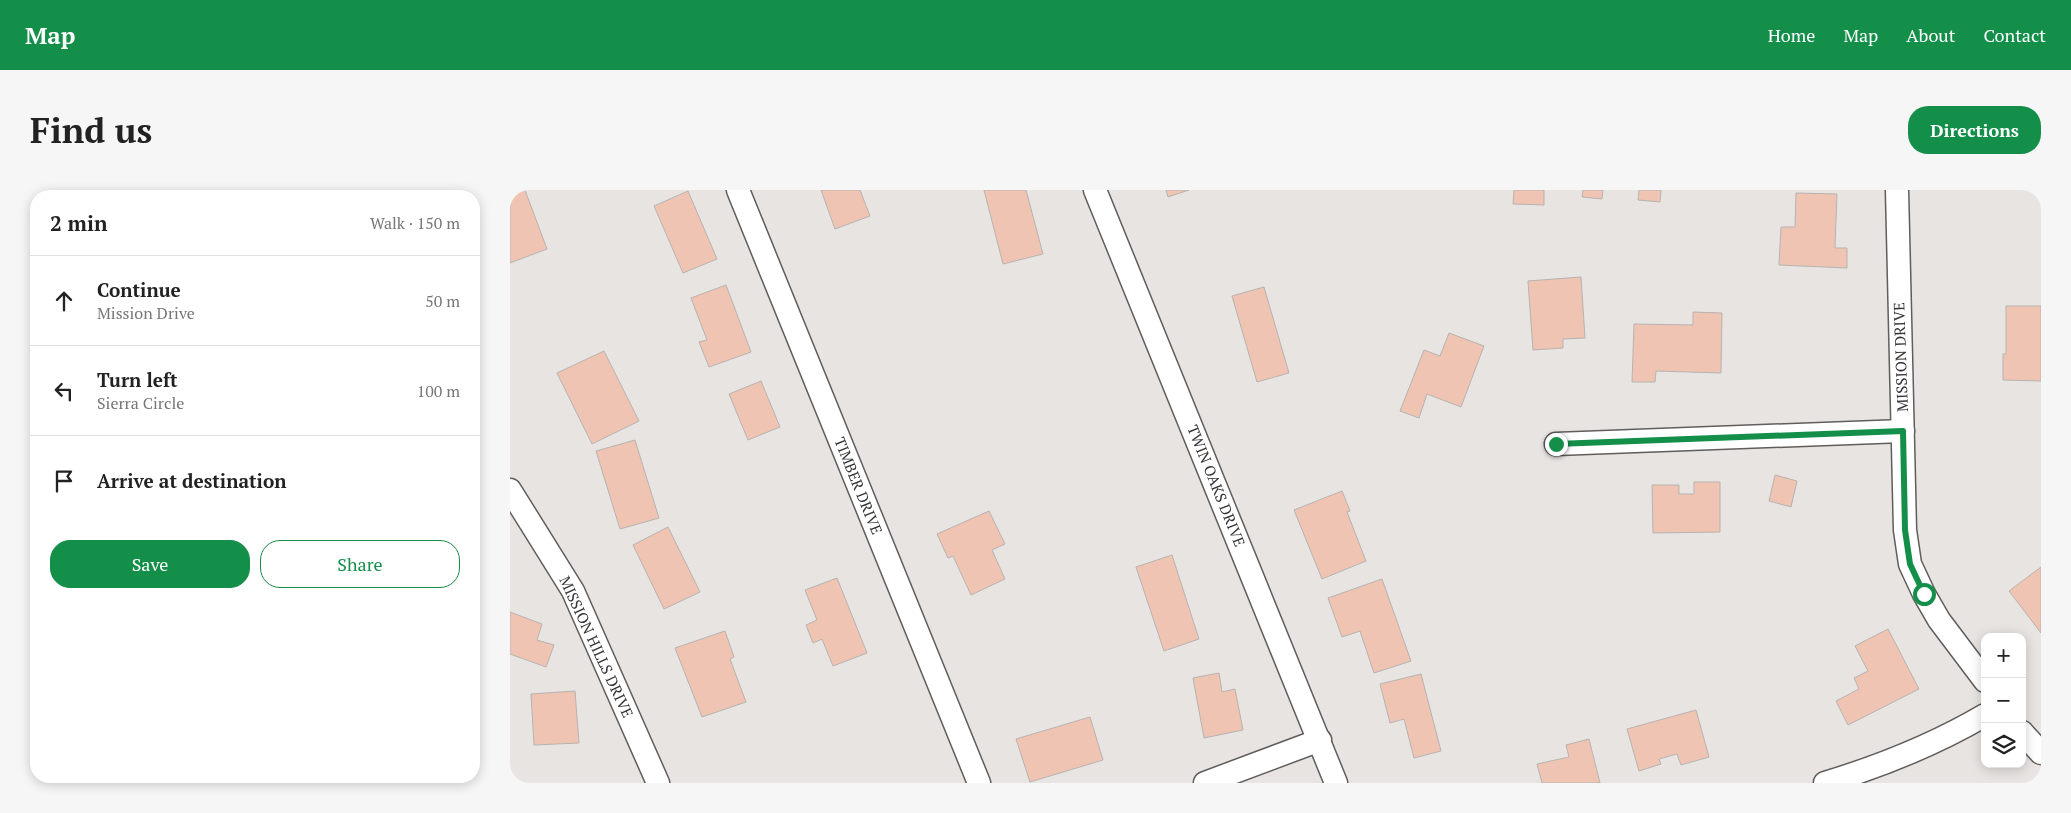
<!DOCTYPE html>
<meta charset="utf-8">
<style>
:root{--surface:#fff;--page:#f6f6f6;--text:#222;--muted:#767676;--line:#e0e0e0;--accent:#148f4a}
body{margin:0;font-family:"PT Serif",serif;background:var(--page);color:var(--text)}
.controls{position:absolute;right:15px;bottom:15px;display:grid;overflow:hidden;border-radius:10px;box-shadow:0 2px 12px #0003}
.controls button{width:45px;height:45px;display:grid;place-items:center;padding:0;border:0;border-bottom:1px solid var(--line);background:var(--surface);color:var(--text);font:25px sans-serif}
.stop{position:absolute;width:15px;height:15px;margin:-11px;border:4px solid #148f4a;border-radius:50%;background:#fff}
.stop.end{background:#148f4a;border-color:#fff;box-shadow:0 1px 5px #0008}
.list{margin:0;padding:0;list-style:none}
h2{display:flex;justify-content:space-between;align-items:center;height:65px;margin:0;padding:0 20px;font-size:21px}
h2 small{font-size:16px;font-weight:400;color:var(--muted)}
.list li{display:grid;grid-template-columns:32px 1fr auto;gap:15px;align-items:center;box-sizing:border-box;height:90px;padding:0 20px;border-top:1px solid var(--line)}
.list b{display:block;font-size:19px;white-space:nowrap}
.list p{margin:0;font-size:16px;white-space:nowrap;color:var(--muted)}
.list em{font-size:16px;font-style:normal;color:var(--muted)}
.actions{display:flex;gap:10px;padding:15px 20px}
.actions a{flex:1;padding:11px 0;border:1px solid var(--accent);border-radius:20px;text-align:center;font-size:18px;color:var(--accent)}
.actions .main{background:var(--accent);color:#fff}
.icon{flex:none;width:28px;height:28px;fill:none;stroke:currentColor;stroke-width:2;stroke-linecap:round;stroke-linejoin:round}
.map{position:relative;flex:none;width:1531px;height:593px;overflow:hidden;border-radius:20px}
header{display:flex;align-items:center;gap:30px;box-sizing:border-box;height:70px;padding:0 25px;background:var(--accent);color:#fff}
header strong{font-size:24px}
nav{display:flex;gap:28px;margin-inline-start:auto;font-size:18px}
.intro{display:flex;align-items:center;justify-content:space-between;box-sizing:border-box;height:120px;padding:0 30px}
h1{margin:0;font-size:35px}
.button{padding:12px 22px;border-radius:20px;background:var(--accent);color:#fff;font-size:18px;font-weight:700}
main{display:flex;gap:30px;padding:0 30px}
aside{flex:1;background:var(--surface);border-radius:20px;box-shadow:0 2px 12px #0003}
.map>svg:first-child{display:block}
</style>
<header>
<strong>Map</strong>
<nav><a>Home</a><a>Map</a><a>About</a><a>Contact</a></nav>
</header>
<div class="intro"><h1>Find us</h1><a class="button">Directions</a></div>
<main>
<aside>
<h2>2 min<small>Walk · 150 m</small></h2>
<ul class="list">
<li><svg class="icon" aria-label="ahead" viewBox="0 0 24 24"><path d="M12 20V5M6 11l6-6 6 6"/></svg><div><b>Continue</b><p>Mission Drive</p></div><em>50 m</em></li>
<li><svg class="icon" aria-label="left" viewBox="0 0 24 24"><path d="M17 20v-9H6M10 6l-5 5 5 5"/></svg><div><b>Turn left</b><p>Sierra Circle</p></div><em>100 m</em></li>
<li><svg class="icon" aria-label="arrive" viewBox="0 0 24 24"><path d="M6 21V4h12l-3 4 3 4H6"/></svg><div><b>Arrive at destination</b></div></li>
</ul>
<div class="actions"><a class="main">Save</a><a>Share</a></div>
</aside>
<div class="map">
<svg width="1531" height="593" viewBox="0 0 1531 593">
<rect width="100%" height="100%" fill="#e8e4e2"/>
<g fill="#efc4b2" stroke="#b7b3b1">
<polygon points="0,0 15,0 37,59 0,73"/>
<polygon points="311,0 350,0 360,26 325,39"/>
<polygon points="474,0 516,0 533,64 493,74"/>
<polygon points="656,0 679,0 658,7"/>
<polygon points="1004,0 1034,0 1034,15 1003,14"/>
<polygon points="1073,0 1093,0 1092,9 1072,7"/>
<polygon points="1129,0 1151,0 1150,12 1128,10"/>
<polygon points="178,1 207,69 173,83 144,16"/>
<polygon points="1286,3 1327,4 1325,58 1337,58 1337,78 1269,75 1271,37 1285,37"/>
<polygon points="1071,87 1075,148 1053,149 1053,158 1023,160 1018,91"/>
<polygon points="216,95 241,162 199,177 189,152 197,150 181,108"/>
<polygon points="754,97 779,183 747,192 722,106"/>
<polygon points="1496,116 1531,116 1531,191 1493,190 1493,164 1496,164"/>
<polygon points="1183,122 1212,123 1211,183 1146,181 1145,192 1122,192 1124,134 1183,135"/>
<polygon points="939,143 974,156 951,217 917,204 909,228 890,221 914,160 930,166"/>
<polygon points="94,161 129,231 82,254 47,183"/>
<polygon points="251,191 270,237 238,250 219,204"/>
<polygon points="125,250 149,328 110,339 86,261"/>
<polygon points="1265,285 1287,291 1281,317 1259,311"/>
<polygon points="1184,292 1210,292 1210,342 1143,343 1142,295 1169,295 1169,304 1184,304"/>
<polygon points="832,301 840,321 837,322 856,371 812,389 784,320"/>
<polygon points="479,321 495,354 482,360 495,389 461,405 443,366 438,368 427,344"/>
<polygon points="158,337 190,402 154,419 123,355"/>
<polygon points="662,365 689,449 654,461 626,377"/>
<polygon points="1531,377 1531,443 1499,401"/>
<polygon points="327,388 357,463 323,476 312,449 303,453 296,435 307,430 295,400"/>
<polygon points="872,389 901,471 864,483 850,441 832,447 818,408"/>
<polygon points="0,422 32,434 27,450 44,455 36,477 0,464"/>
<polygon points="1378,439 1409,499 1338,535 1326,511 1349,499 1344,488 1358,481 1345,456"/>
<polygon points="215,441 224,467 220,469 236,512 192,527 165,458"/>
<polygon points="709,483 712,502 725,499 733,540 694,548 683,488"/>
<polygon points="911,484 931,561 904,568 894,529 880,533 870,494"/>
<polygon points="65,501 69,553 24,555 21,504"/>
<polygon points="1186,520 1199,567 1171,575 1167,564 1149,569 1151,574 1129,581 1117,539"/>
<polygon points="580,527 593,570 520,592 506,549"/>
<polygon points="1079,549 1090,593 1032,593 1027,574 1059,567 1056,555"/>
</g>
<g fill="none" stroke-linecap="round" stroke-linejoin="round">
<g stroke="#605d5b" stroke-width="25">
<g id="street">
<polyline points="228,0 469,593"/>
<polyline points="585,0 826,593"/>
<polyline points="1387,0 1395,340 1400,374 1414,404 1429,430 1475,491"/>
<polyline points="1046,254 1393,241"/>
<polyline points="0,300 63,401 148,593"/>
<polyline points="1512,542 1531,563"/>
<polyline points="695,593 810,550"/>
<path d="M 1315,593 C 1371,576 1424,555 1475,525"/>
</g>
</g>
<use href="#street" stroke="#fff" stroke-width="22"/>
</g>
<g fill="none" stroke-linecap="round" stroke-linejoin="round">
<polyline stroke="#148f4a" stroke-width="6" points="1046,254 1393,241 1395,340 1400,374 1414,404"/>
</g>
<g text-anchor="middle" stroke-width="4.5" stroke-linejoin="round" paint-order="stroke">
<g font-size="15" fill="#363433" stroke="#fff">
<text transform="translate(1391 167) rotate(-92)" y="5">MISSION DRIVE</text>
<text transform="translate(348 296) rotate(68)" y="5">TIMBER DRIVE</text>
<text transform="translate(706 296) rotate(68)" y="5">TWIN OAKS DRIVE</text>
<text transform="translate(86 457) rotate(65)" y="5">MISSION HILLS DRIVE</text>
</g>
</g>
</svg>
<div class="controls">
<button>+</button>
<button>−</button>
<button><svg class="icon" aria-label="layers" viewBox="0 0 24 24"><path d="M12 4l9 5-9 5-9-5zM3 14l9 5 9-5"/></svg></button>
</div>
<div class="stop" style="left:1414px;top:404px"></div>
<div class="stop end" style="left:1046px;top:254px"></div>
</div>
</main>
